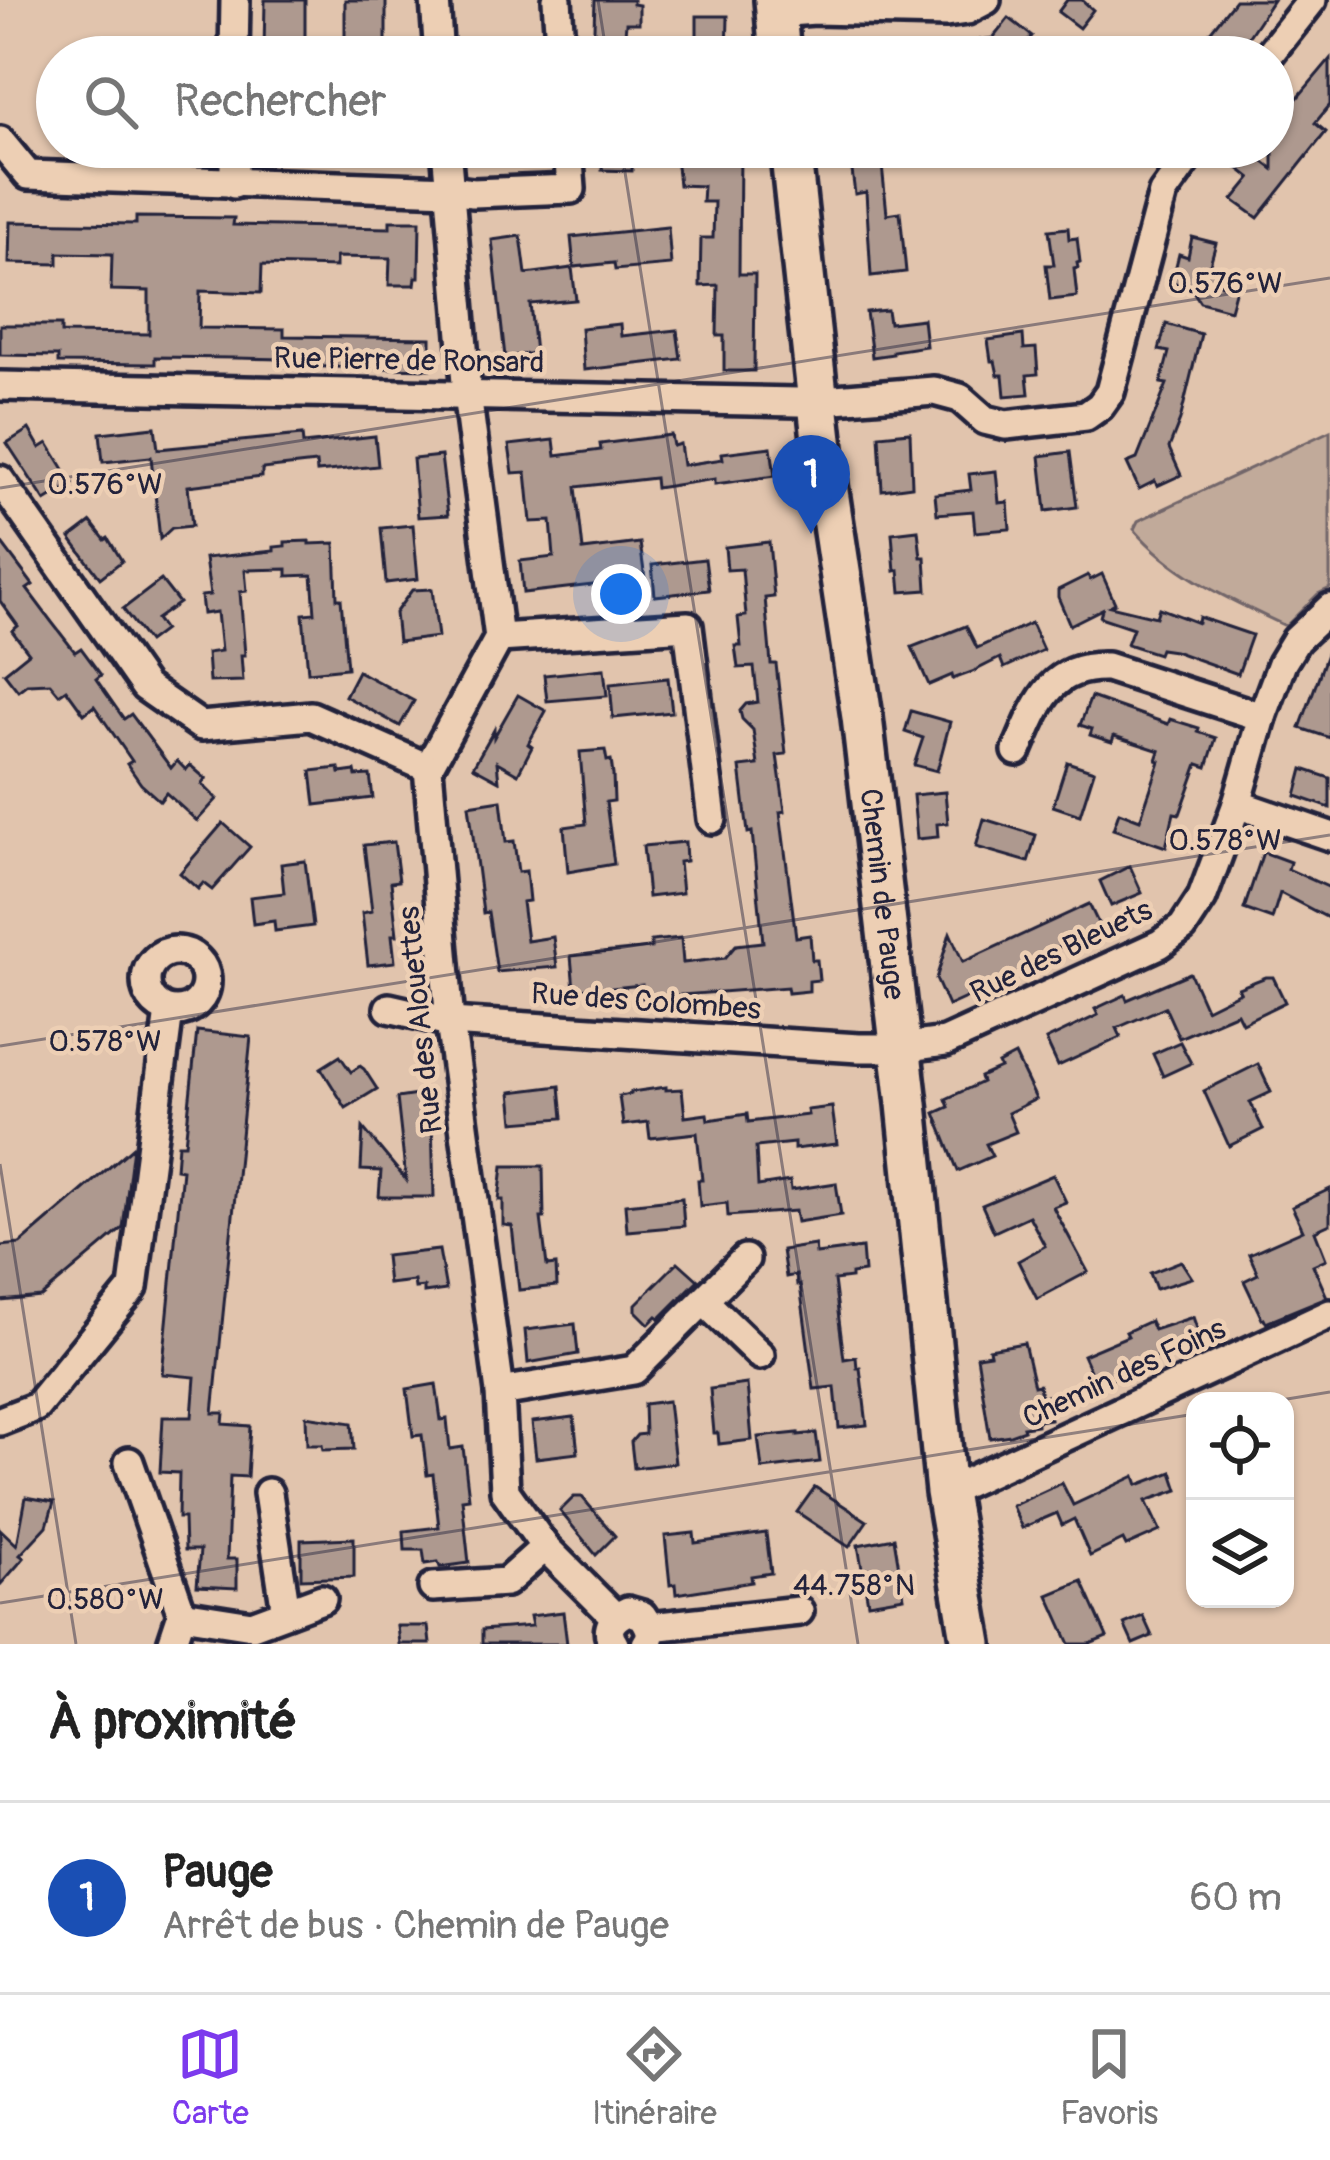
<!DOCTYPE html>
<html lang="fr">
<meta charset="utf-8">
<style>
:root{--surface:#fff;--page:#f6f6f6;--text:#222;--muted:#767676;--line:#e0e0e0;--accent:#7c3aed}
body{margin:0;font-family:Pangolin,sans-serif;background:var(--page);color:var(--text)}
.controls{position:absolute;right:36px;bottom:36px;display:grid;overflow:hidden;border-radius:24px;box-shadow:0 3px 9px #0004}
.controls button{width:108px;height:108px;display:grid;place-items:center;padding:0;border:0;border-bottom:3px solid var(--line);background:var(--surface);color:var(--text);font:60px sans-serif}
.you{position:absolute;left:621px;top:594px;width:42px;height:42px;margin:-30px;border:9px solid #fff;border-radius:50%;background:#1a73e8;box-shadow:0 0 0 18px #1a73e833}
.badge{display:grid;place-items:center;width:78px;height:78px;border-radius:50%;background:var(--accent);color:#fff;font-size:39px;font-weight:700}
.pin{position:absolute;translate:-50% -99px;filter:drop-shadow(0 3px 6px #0008)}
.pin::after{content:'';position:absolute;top:63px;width:42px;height:36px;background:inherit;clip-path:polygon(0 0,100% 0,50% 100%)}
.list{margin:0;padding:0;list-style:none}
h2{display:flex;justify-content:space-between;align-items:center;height:156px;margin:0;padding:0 48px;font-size:51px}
h2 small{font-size:39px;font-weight:400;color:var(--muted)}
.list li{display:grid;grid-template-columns:78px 1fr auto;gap:36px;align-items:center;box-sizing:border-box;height:192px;padding:0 48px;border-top:3px solid var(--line)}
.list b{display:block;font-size:45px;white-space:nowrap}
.list p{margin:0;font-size:39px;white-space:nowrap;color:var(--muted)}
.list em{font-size:39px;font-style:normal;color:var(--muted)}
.icon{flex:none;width:66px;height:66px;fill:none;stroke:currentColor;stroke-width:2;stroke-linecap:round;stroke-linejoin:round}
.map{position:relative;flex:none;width:1330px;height:1644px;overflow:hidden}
.search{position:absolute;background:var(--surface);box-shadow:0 3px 9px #0004;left:36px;right:36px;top:36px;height:132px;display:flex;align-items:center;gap:30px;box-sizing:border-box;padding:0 42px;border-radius:66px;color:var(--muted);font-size:45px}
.sheet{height:348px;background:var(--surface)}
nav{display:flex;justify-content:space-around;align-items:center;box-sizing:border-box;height:168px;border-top:3px solid var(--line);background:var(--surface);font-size:33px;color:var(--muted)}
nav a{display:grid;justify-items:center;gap:6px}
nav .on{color:var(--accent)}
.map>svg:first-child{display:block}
</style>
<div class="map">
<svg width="1330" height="1644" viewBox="0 0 1330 1644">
<rect width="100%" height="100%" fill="#e1c4ad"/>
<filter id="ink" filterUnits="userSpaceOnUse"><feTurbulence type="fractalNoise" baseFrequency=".00833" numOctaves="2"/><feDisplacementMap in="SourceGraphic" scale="24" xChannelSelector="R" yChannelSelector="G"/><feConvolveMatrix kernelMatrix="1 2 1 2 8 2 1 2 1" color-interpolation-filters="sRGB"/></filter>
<g filter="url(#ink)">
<path fill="#c1aa9a" stroke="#72666a" stroke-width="3" d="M 1330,431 L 1330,588 L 1318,594 L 1286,626 C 1231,600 1174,576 1134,529 L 1138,521 Z"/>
<g fill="#ae998f" stroke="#22223b" stroke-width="3">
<polygon points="265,0 305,0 305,52 264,51"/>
<polygon points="345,0 386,0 386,55 345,54"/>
<polygon points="595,0 633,0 633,4 639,5 639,23 626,23 623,56 593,56"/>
<polygon points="1067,0 1082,0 1093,10 1079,28 1058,12"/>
<polygon points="1235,0 1273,0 1247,39 1245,37 1229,57 1190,57"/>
<polygon points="697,16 728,16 727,57 697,57"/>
<polygon points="1009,18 1032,36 1016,57 941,57 940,46 993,38"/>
<polygon points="1330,59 1330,105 1315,123 1326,132 1258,218 1233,200 1251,178 1233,164 1246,148 1273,169 1273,127"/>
<polygon points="603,147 633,147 632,171 602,170"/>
<polygon points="675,147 740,147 739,274 755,274 754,371 724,371 724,336 717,336 718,285 700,286 701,238 713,238 714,202 702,202 703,186 679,185"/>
<polygon points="832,147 884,147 886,165 882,165 887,214 900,212 906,272 871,276 866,192 855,194 851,163 831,161"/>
<polygon points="136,217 234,218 233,225 390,228 390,221 420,221 419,277 416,277 415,285 389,285 390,258 336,257 336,267 262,265 261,293 200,291 199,328 284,329 284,336 431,338 431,369 283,366 283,359 235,358 155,357 155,364 58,363 58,356 0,355 0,325 61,325 61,333 149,334 149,291 111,290 112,254 58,253 58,264 9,263 10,222 136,224"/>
<polygon points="668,227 671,265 615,270 614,263 574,267 571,237"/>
<polygon points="1068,228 1069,239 1077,238 1080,262 1077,263 1078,268 1074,269 1077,297 1050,300 1046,265 1054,265 1049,230"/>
<polygon points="521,236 526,274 572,268 576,300 530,304 535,353 505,357 492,240"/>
<polygon points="1192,237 1216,243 1210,264 1222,285 1236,288 1230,310 1200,302 1191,288 1172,282 1179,254 1188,257"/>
<polygon points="887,310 889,323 923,319 926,346 893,351 893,354 872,357 866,312"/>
<polygon points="620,324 621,336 677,330 681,359 584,370 581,328"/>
<polygon points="1166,324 1201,334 1180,420 1169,448 1181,475 1157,486 1155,481 1139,489 1127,463 1137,459 1167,384 1161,383 1169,352 1159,350"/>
<polygon points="1023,335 1024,349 1036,348 1038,374 1027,375 1029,394 1005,396 1003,375 998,375 995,361 991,361 988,340"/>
<polygon points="155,427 158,449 302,435 303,444 375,436 378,466 317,472 316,463 262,469 262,477 188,486 192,526 172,528 160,539 151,457 103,462 100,433"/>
<polygon points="29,429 40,448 48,443 73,484 45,501 7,443"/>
<polygon points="910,432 912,486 882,490 879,435"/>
<polygon points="671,435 673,446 680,444 683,465 723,459 722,453 771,447 775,476 715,484 715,479 656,488 655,478 576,487 583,550 640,543 645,579 523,593 520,561 554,557 551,521 531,522 526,472 513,473 509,445 554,440 556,456 601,450 600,444"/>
<polygon points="1070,452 1077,507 1046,511 1040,456"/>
<polygon points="441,456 448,515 418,517 413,459"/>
<polygon points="996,471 999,503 1008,502 1010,529 975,532 973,511 937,514 935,494 971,490 969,474"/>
<polygon points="91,522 105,540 108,538 122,561 100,578 70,538"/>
<polygon points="413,525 418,579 386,583 381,528"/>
<polygon points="918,530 921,557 925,557 927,590 901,592 899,570 895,571 892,533"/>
<polygon points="0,541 33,585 27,589 51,621 75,652 81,648 101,675 96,679 124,719 131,714 171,768 177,761 186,770 190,765 206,779 202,784 217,799 197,821 166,793 160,801 141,784 127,764 132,761 94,706 84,714 66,689 59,694 50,683 27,684 18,691 4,673 29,653 12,631 18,626 0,601"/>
<polygon points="309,541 309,544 335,543 337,599 341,599 347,668 308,672 303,614 315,613 312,575 287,576 287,569 245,570 247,591 240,592 245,655 241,655 243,681 209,682 207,653 221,651 217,612 203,614 201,596 210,595 205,558 274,551 274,547 285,546 285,542"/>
<polygon points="769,542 774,597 765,598 771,664 776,664 786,754 777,755 785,811 780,812 796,937 810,935 812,960 817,960 819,980 809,981 809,991 788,993 787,987 642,998 642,985 593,990 593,988 574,989 571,956 651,948 651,941 681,938 683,963 725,958 736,945 763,942 752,832 748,833 740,767 758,765 753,730 742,719 740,711 746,704 758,702 754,667 738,668 735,646 741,646 738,617 746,616 742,569 727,570 725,547"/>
<polygon points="705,559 709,590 655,596 652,565"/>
<polygon points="1102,574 1115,603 1110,606 1156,617 1159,608 1198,623 1199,617 1252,635 1238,674 1174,651 1160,649 1158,654 1127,644 1133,628 1100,617 1102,609 1070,625 1058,597 1058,590 1088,575 1090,580"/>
<polygon points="161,580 179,603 156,619 164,630 148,642 123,609"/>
<polygon points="432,589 438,637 398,642 395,613 412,590"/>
<polygon points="1031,623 1043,650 1004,668 1000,658 972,672 953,679 952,675 929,685 912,647 966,626 977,648"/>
<polygon points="1328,651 1330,651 1330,738 1300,728"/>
<polygon points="604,669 607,696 547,701 544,675"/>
<polygon points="358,671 414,701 400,726 345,696"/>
<polygon points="668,678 672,712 613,718 610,684"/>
<polygon points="518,695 546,711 528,744 532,747 518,774 497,762 499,781 473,767 494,730 494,737"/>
<polygon points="1091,697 1168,724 1170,719 1199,728 1198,732 1216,738 1207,767 1198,764 1180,814 1174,813 1166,847 1113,829 1119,812 1140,820 1160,761 1157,760 1160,751 1114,736 1112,742 1090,735 1092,729 1080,725"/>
<polygon points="911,711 950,722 937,771 914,765 923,738 905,732"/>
<polygon points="605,750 607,761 611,760 613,775 614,801 606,802 614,864 568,872 564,827 586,824 580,752"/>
<polygon points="1067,762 1094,771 1080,815 1053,806"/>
<polygon points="339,768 340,773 355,771 356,776 370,775 373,798 315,805 311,771"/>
<polygon points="1303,769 1330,778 1330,808 1296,796"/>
<polygon points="945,792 948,823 937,824 938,837 917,839 913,795"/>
<polygon points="501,800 506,842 514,841 518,872 526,871 529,901 522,902 527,941 553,937 557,967 497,972 488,912 483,913 469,805"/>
<polygon points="984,819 1036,835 1028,862 976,847"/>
<polygon points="223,823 250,847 212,890 203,883 198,889 180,873"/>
<polygon points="394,842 399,881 391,882 397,935 392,935 395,962 368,965 362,913 372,911 364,845"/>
<polygon points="685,842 686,861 679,862 682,893 648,897 643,846"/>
<polygon points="1263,852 1290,862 1288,869 1330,888 1330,919 1280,893 1272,919 1244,909"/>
<polygon points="305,861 313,926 275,931 274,921 253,924 250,897 284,893 281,864"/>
<polygon points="1130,866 1142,893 1111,906 1100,881"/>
<polygon points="1089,904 1100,927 1025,964 1027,970 948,1006 936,979 950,933 963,962"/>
<polygon points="1190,973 1206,1009 1240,992 1238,988 1266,977 1273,977 1285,1002 1242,1023 1237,1013 1179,1038 1165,1007 1117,1028 1121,1037 1058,1066 1046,1040 1098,1015 1095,1009 1125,995 1127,1000"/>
<polygon points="197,1031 251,1037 213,1413 224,1413 223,1424 250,1426 247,1477 230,1476 227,1559 237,1559 237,1588 197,1586 200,1550 185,1550 184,1518 178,1518 179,1473 160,1472 163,1417 192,1417 195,1377 162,1374 182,1170 176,1169 178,1144 185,1144"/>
<polygon points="1180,1042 1191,1063 1163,1076 1153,1054"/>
<polygon points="1015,1055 1036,1099 1008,1113 1016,1132 986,1144 992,1156 958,1171 935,1113 949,1107 946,1099 982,1082 980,1077 1000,1068 998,1064"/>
<polygon points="340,1056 351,1072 360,1066 364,1069 377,1089 346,1108 321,1068"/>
<polygon points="1258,1064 1271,1092 1250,1102 1263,1129 1229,1146 1204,1091"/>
<polygon points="560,1086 563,1118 514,1122 511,1092"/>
<polygon points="666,1087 666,1090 682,1089 685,1117 707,1114 708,1120 747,1114 748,1122 808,1115 807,1110 832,1107 837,1144 794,1149 794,1143 756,1147 758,1186 790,1181 791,1190 836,1183 841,1215 797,1222 795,1211 728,1216 727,1203 700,1206 698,1180 702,1180 697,1133 650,1138 648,1122 623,1125 619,1096 631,1094 631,1092"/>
<polygon points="424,1094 427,1120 432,1119 434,1197 379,1197 381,1171 361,1170 363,1128 406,1180 397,1098"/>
<polygon points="133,1147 123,1228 41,1297 0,1301 0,1246 20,1244"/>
<polygon points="503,1166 543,1166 544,1218 541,1218 547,1266 556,1265 557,1286 519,1290 512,1226 503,1225 503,1200 499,1200"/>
<polygon points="1053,1175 1066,1202 1053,1207 1088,1272 1037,1299 1018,1261 1045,1246 1029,1216 994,1232 982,1205"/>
<polygon points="1330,1189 1330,1224 1315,1231 1326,1259 1313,1265 1327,1297 1266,1322 1264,1318 1262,1319 1244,1281 1258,1274 1249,1254 1303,1230 1292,1207"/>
<polygon points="682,1198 684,1226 627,1231 625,1204"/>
<polygon points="815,1245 816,1254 862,1248 864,1272 851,1274 851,1278 834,1280 844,1359 856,1357 857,1368 860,1368 867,1425 839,1428 835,1387 814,1389 800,1285 797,1285 796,1275 786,1277 782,1250"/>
<polygon points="439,1250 446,1290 424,1293 424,1287 415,1288 414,1281 388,1284 385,1256"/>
<polygon points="1181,1261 1192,1278 1156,1289 1150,1273"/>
<polygon points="678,1262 698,1280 660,1318 657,1316 649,1324 636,1311 636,1304"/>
<polygon points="1193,1317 1205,1352 1181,1363 1177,1348 1141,1363 1143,1368 1121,1378 1120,1376 1096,1384 1083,1355 1128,1336 1126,1332 1150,1321 1154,1330"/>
<polygon points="575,1324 578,1354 528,1363 525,1330"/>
<polygon points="1024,1343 1034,1386 1039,1385 1041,1398 1046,1396 1050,1419 1037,1421 1037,1425 1023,1427 1024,1430 1010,1435 990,1438 977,1356 990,1354 989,1349"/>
<polygon points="436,1384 441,1420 447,1419 450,1449 463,1447 469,1498 462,1499 469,1563 440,1567 438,1562 425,1564 423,1550 405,1550 404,1531 439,1527 433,1474 427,1475 422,1435 413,1436 407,1389"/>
<polygon points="747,1384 752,1440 719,1444 718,1433 714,1433 710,1389"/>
<polygon points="668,1401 675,1463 634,1468 631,1442 637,1435 645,1434 644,1404"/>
<polygon points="306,1416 352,1423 354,1449 323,1450 322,1445 307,1445"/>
<polygon points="574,1417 578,1453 536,1458 532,1422"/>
<polygon points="798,1433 798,1435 816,1433 820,1462 762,1469 758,1437"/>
<polygon points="1172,1472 1178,1490 1146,1501 1160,1531 1126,1546 1123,1540 1090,1556 1074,1519 1062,1525 1057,1513 1022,1528 1012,1506 1062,1483 1073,1505 1135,1476 1138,1485"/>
<polygon points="815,1487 867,1521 849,1547 797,1512"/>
<polygon points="26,1497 54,1502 47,1526 20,1555 24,1558 0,1585 0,1529 17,1545"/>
<polygon points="574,1497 582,1497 615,1536 596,1555 560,1511"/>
<polygon points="694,1533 695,1543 766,1533 771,1573 751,1576 752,1582 676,1594 675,1584 670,1585 665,1536"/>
<polygon points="354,1538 354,1577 301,1579 301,1540"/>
<polygon points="894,1538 904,1597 868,1603 858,1545"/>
<polygon points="1082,1581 1107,1637 1090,1644 1070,1644 1048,1595"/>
<polygon points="563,1612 567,1644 482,1644 482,1630 532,1626 530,1616"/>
<polygon points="1143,1616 1152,1636 1133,1644 1124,1624"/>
<polygon points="397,1626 428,1626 430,1644 399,1644"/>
</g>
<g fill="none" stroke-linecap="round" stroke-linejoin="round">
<g stroke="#22223b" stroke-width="36">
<g id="street">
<polyline points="435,0 439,57"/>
<polyline points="557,0 561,57"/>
<polyline points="775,13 815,10 946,13 967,10 986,0"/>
<polyline points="234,57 235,0"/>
<polyline points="1267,57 1312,0"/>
<polyline points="0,141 28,175 450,190 473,193 571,189 568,147"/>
<polyline points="234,147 234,184"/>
<polyline points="446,147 467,394 499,638 428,768 450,1022 500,1392 505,1491 545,1547 615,1617"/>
<polyline points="0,386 798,402 934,391 960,398 985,420 1006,425 1086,416 1100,406 1110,392 1163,193 1196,147"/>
<polyline points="0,480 145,687 201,726 311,716 428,768"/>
<polyline points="499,638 688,626 712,819"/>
<path d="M 1017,751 C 1037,705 1049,665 1107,667 L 1262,717"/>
<polyline points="1237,804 1330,836"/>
<circle cx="176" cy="981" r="30"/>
<polyline points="389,1008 450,1022 859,1048 900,1048 945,1042 1160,944 1183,927 1202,898 1237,804 1262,717 1282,663 1296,640 1330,608"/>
<polyline points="704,1301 760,1355"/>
<polyline points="500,1392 634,1370 745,1259"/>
<polyline points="0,1421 36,1407 133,1288 169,1011"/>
<polyline points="129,1462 182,1614 172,1644"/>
<polyline points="946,1492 1330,1314"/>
<polyline points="268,1493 286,1612"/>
<polyline points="433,1587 506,1582 545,1547"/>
<polyline points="182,1614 252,1625 322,1599"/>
<polyline points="650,1627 799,1611"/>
<path d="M 614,1644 C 603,1628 614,1617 628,1611 L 642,1615 C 649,1625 654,1634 646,1644"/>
</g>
</g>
<g stroke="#22223b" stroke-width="48">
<g id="secondary">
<polyline points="775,0 780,57"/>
<path id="s1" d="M 790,147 L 827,485 L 862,717 L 907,1104 L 946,1492 L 972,1644"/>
</g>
</g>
<use href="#street" stroke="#edcfb4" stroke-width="27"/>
<use href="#secondary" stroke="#edcfb4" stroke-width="39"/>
</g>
</g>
<path fill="none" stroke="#22223b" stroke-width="3" stroke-opacity="0.45" d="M 598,0 L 607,57M 621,147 L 858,1644M 0,488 L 1330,278M 0,1046 L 1330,835M 0,1164 L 76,1644M 1275,1401 L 1330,1392M 0,1603 L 1195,1414"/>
<g text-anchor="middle" stroke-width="9" stroke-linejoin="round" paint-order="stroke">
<g font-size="30" fill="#22223b" stroke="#edcfb4">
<text transform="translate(409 360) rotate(1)" y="10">Rue Pierre de Ronsard</text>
<text dy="10" stroke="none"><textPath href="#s1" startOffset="753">Chemin de Pauge</textPath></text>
<text transform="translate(1061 951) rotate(-26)" y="10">Rue des Bleuets</text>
<text transform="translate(646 1001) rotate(4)" y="10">Rue des Colombes</text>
<text transform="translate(420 1020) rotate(-96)" y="10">Rue des Alouettes</text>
<text transform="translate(1124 1373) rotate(-25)" y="10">Chemin des Foins</text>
</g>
</g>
<g font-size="30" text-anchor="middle" fill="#22223b" stroke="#edcfb4" stroke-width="9" stroke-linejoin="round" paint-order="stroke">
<text x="1225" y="293">0.576°W</text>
<text x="105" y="494">0.576°W</text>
<text x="1225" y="850">0.578°W</text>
<text x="105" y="1051">0.578°W</text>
<text x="854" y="1595">44.758°N</text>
<text x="105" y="1609">0.580°W</text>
</g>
</svg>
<div class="controls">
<button><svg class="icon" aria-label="locate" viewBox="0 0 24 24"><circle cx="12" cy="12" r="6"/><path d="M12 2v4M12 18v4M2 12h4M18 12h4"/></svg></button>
<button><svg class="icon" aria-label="layers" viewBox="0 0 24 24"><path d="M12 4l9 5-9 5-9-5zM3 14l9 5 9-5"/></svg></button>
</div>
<div class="you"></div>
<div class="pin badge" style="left:811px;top:534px;background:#1a4fb4">1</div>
<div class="search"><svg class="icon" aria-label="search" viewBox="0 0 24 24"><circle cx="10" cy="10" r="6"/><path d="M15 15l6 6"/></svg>Rechercher</div>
</div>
<section class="sheet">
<h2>À proximité<small></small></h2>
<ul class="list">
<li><span class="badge" style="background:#1a4fb4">1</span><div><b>Pauge</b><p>Arrêt de bus · Chemin de Pauge</p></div><em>60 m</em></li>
</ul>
</section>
<nav>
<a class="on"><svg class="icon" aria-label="map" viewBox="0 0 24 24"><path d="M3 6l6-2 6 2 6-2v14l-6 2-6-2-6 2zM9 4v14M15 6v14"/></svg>Carte</a>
<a><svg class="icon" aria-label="directions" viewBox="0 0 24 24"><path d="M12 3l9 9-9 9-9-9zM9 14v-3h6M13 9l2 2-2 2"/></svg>Itinéraire</a>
<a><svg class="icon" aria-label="saved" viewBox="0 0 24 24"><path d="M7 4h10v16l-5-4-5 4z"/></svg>Favoris</a>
</nav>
